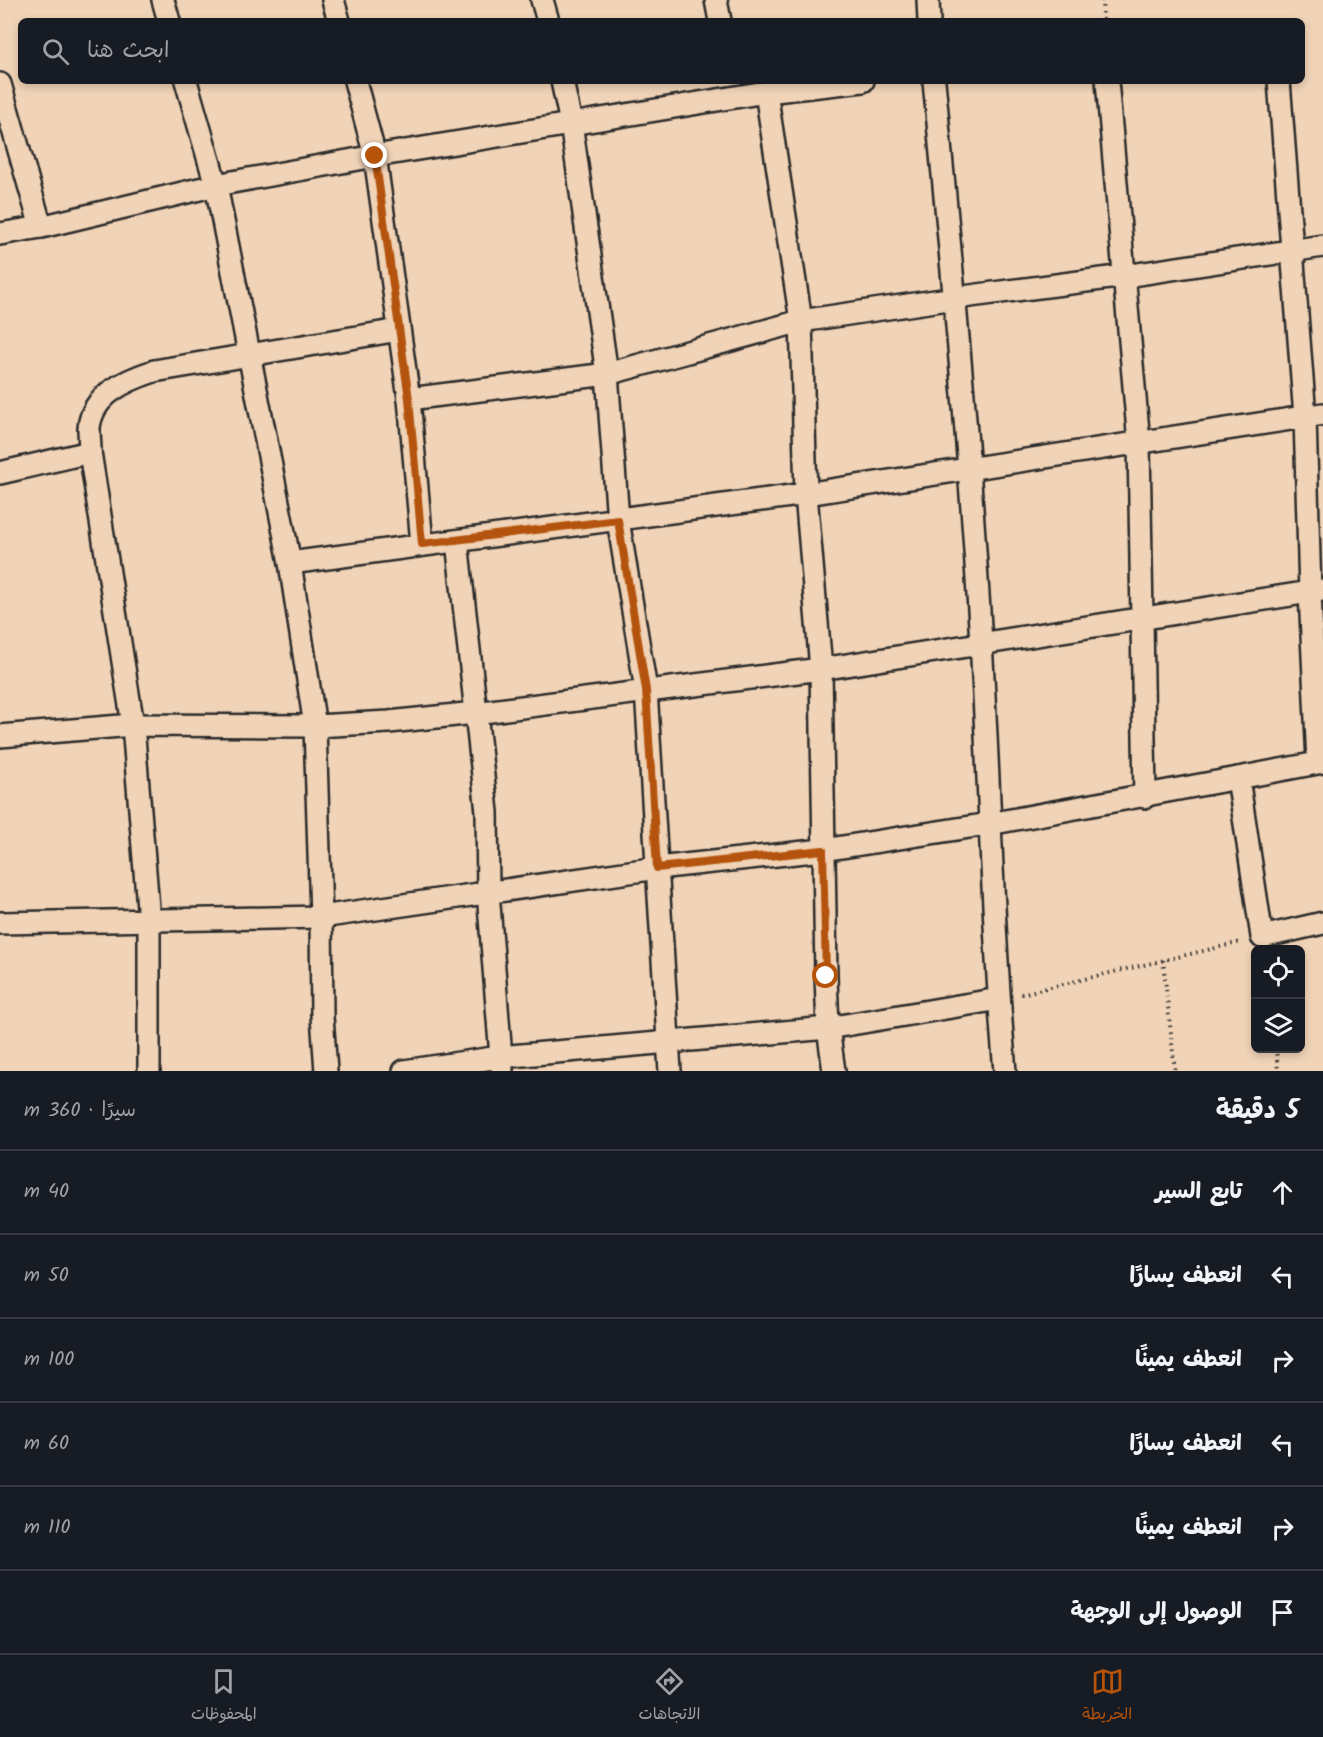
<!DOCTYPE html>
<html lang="ar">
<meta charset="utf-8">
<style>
:root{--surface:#171b24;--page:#20242c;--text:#f1f3f6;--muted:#9ea1a6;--line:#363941;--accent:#b45309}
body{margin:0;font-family:Kalam,"Playpen Sans Arabic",sans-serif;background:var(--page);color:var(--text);direction:rtl}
.controls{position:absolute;right:18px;bottom:18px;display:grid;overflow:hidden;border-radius:9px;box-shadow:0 3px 9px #0003}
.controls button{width:54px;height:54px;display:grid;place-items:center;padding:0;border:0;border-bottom:2px solid var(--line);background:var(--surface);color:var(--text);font:30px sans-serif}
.stop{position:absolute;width:18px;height:18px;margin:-14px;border:4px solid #b45309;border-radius:50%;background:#fff}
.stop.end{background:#b45309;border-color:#fff;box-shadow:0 2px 6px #0008}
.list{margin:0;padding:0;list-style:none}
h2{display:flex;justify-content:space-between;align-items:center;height:78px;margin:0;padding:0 24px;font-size:26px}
h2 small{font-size:20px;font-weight:400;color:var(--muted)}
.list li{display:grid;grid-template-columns:39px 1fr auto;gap:18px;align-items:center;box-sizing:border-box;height:84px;padding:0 24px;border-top:2px solid var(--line)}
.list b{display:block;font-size:22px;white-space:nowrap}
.list em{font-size:20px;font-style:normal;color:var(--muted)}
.icon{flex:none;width:33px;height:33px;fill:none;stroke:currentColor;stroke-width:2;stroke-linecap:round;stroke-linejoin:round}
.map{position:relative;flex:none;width:1323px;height:1071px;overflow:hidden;direction:ltr}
.search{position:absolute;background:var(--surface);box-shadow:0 3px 9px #0003;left:18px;right:18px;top:18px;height:66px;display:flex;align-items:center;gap:15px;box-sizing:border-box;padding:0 21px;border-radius:9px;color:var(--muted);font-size:22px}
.sheet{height:582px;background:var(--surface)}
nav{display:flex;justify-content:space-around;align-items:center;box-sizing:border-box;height:84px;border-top:2px solid var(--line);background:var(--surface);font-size:16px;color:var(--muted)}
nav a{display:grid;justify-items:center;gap:3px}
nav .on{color:var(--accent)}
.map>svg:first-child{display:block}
</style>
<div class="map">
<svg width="1323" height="1071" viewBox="0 0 1323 1071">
<rect width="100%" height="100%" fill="#f1d4b7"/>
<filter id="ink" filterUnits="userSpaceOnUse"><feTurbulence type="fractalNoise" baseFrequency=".0167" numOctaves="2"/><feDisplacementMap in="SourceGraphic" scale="12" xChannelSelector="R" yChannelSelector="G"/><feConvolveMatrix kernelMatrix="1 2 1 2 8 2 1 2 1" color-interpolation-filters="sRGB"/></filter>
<g filter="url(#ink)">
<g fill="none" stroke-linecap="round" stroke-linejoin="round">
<g stroke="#2b2b2b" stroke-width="26">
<g id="street">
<polyline points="163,0 169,21"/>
<polyline points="333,0 339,21"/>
<polyline points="542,0 548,21"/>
<polyline points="716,0 720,21"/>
<polyline points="928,0 929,21"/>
<polyline points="186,81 216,185 290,563 315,726 321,917 322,1016 326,1071"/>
<polyline points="355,81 375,156 409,399 422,544"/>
<polyline points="562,81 571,123 607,374 618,520 646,690 670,1071"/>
<path d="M 934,81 C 952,268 970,455 981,643 C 990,785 992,929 1005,1071"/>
<polyline points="1107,81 1139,443 1145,797"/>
<polyline points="1279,81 1305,417 1310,593 1318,762"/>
<polyline points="0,84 41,227"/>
<polyline points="766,92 801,321 806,494 821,669 826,976 828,1028 834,1071"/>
<polyline points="0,234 41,227 216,185 375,156 766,92 863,81"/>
<polyline points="409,399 607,374 801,321 955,298 1125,276 1323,246"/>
<polyline points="0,473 90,452"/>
<polyline points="457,541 487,812 488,892 502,1070"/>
<polyline points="290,563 806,494 1323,414"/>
<polyline points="0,736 133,725 315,726 389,722 475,713 821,669 1323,590"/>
<polyline points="1323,762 1238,778 1262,937 1323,923"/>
<polyline points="0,923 321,917 657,868 823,850 989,824 1238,778"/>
<path d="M 149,1071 L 149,920 L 133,725 L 90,452 C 90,444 89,436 89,428 C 92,394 127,380 154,371 L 399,330"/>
<polyline points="404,1071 500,1057 828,1028 999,999"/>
</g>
</g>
<g stroke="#2b2b2b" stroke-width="4" stroke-dasharray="1.5 4.5" stroke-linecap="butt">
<polyline points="1102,0 1103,21"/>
<polyline points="1163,960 1175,1071"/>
<polyline points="1021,994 1241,942"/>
<polyline points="1276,1048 1278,1071"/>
</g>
<use href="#street" stroke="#f1d4b7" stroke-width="21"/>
</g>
</g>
<g fill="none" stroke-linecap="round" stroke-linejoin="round" filter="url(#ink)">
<polyline stroke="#b45309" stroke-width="8" points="375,156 409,399 422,544 618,520 646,690 657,868 823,850 826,976"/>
</g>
</svg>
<div class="controls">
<button><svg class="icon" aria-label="locate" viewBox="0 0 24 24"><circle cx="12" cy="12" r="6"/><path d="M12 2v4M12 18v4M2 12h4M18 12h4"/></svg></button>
<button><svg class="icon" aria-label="layers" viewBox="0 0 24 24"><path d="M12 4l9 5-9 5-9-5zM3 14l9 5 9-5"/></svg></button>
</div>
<div class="stop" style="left:826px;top:976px"></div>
<div class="stop end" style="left:375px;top:156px"></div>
<div class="search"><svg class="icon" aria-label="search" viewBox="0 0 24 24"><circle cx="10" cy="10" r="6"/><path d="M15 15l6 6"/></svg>ابحث هنا</div>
</div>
<section class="sheet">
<h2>5 دقيقة<small>سيرًا · 360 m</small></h2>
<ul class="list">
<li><svg class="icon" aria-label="ahead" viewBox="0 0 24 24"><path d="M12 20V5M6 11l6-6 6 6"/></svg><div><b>تابع السير</b></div><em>40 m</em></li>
<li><svg class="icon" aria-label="left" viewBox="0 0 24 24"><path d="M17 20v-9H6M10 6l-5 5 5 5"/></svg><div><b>انعطف يسارًا</b></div><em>50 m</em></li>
<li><svg class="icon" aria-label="right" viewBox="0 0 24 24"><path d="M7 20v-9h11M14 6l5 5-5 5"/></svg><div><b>انعطف يمينًا</b></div><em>100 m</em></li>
<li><svg class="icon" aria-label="left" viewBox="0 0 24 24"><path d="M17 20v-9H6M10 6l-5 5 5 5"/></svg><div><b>انعطف يسارًا</b></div><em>60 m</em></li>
<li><svg class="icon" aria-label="right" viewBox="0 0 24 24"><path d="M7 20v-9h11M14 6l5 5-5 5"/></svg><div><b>انعطف يمينًا</b></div><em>110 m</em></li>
<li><svg class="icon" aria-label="arrive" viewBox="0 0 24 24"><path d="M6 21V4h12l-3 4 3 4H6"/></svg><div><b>الوصول إلى الوجهة</b></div></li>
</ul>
</section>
<nav>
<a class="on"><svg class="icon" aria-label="map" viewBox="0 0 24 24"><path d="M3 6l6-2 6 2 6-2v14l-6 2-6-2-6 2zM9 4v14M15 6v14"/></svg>الخريطة</a>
<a><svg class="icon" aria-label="directions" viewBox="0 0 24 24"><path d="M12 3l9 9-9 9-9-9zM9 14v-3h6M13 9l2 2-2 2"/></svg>الاتجاهات</a>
<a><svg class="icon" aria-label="saved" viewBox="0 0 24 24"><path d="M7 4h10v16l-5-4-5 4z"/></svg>المحفوظات</a>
</nav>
